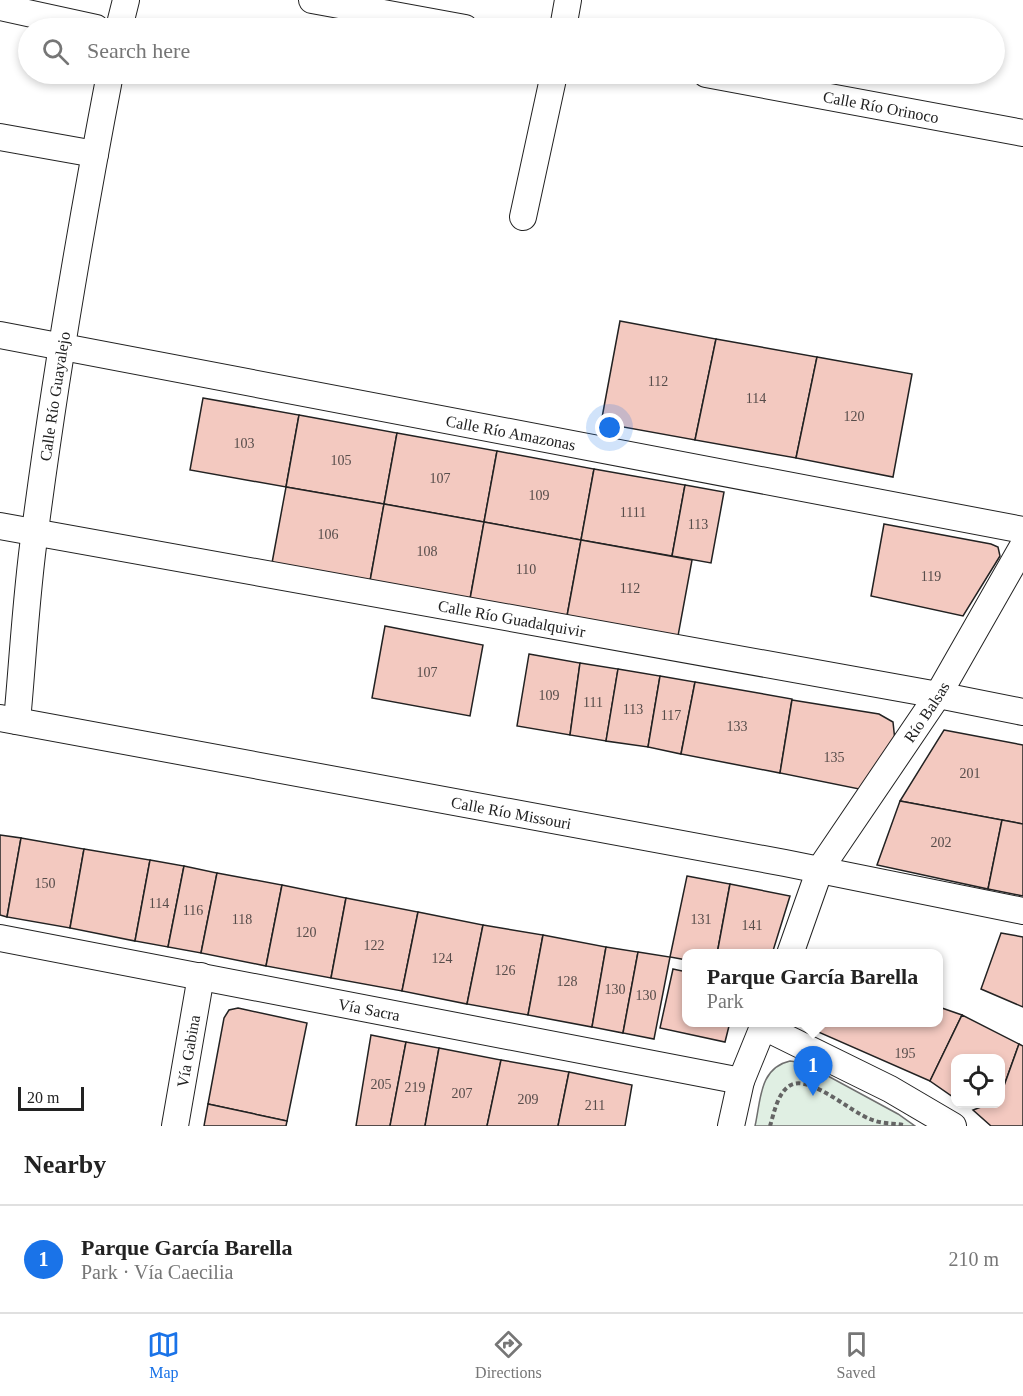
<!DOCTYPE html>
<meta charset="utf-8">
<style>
:root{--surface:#fff;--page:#f6f6f6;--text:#222;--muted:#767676;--line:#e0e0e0;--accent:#1a73e8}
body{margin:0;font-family:"Times New Roman",serif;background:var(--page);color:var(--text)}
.controls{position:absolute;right:18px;bottom:18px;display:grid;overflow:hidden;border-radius:12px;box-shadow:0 3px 9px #0003}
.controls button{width:54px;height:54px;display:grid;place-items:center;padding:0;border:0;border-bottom:2px solid var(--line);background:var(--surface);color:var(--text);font:30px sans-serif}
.scale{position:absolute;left:18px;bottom:15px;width:66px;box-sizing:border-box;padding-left:6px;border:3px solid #222;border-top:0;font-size:16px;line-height:21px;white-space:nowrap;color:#222;-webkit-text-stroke:4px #fff;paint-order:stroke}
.you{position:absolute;left:610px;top:428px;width:21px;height:21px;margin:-15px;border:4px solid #fff;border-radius:50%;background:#1a73e8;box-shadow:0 0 0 9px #1a73e833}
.badge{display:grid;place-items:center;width:39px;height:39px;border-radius:50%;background:var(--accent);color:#fff;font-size:20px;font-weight:700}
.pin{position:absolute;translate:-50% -50px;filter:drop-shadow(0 2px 3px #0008)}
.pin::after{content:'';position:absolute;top:32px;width:21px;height:18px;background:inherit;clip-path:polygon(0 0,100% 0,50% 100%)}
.popup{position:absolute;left:682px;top:949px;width:261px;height:78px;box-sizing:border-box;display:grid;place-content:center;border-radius:12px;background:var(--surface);filter:drop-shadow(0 2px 4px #0005);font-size:20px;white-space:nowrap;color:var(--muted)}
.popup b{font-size:22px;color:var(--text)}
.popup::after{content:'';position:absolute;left:50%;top:100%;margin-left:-12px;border:12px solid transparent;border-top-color:var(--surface)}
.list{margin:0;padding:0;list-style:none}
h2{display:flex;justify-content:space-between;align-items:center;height:78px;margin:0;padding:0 24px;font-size:26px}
h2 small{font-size:20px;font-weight:400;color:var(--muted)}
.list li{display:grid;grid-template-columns:39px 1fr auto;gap:18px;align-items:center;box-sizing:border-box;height:108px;padding:0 24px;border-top:2px solid var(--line)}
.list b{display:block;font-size:22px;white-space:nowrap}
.list p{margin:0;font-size:20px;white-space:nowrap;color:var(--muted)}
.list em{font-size:20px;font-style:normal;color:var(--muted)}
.icon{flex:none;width:33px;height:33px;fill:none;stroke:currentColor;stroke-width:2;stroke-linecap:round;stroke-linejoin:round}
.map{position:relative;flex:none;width:1023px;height:1126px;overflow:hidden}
.search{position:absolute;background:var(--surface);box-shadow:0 3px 9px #0003;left:18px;right:18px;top:18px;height:66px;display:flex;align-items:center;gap:15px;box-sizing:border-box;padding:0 21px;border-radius:33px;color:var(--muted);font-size:22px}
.sheet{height:186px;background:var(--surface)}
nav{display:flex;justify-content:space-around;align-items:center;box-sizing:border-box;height:84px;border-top:2px solid var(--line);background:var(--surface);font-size:16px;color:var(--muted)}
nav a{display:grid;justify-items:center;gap:3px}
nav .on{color:var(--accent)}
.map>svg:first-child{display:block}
</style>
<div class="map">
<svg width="1023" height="1126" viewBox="0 0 1023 1126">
<rect width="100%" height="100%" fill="#fff"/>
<path fill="#e0efe3" stroke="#6f6f6f" stroke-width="1.5" d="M 790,1061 L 804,1063 L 898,1114 L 915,1126 L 755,1126 C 761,1100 759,1068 790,1061 Z"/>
<g fill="#f3c9c0" stroke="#222" stroke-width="1.5">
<polygon points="620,321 716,339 695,440 601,423"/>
<polygon points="716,339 817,357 796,458 695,440"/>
<polygon points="817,357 912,374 893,477 796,458"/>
<polygon points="203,398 299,415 286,487 190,470"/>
<polygon points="299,415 397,433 384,504 286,487"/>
<polygon points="397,433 497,451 484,522 384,504"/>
<polygon points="497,451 594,469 581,540 484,522"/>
<polygon points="594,469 685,485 672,556 581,540"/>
<polygon points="685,485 724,492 711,563 672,556"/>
<polygon points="286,487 384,504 370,581 272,563"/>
<polygon points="384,504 484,522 470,599 370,581"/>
<polygon points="484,522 581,540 567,616 470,599"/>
<polygon points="884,524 991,544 998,547 1000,556 963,616 871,596"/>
<polygon points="581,540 692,560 678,636 567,616"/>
<polygon points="385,626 483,645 470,716 372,698"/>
<polygon points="529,654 580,663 570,735 517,726"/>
<polygon points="580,663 618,669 606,741 570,735"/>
<polygon points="618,669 660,676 648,747 606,741"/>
<polygon points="660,676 695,682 681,754 648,747"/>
<polygon points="695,682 792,699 780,773 681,754"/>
<polygon points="792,700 879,714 893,722 895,741 864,790 780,773"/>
<polygon points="944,730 1023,745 1023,824 900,801"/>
<polygon points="900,801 1002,820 988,889 877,865"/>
<polygon points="1002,820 1023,824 1023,896 988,889"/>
<polygon points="0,835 21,838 7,917 0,915"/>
<polygon points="21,838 84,849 70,928 7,917"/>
<polygon points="84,849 150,860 135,941 70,928"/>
<polygon points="150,860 184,866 168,947 135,941"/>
<polygon points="184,866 217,873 201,953 168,947"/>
<polygon points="217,873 282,885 266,966 201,953"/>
<polygon points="687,876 730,884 717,954 687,954 687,960 670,957"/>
<polygon points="730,884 790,896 772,954 717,954"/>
<polygon points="282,885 346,898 331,978 266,966"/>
<polygon points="346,898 418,912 402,991 331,978"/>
<polygon points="418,912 483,925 467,1004 402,991"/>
<polygon points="483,925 543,935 528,1015 467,1004"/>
<polygon points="1001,933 1023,937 1023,1007 981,989"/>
<polygon points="543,935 606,947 592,1027 528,1015"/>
<polygon points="606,947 638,952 623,1033 592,1027"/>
<polygon points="638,952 670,957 654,1039 623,1033"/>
<polygon points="673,969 687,972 687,1022 730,1022 725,1042 660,1028"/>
<polygon points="939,1007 962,1015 930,1081 800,1024 801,1022 939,1022"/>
<polygon points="238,1008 307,1023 287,1121 208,1104 224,1018 229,1010"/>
<polygon points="962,1015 1019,1044 1000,1097 1000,1058 956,1058 956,1099 930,1081"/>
<polygon points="371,1035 406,1042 390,1126 356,1126"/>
<polygon points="406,1042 439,1048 425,1126 390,1126"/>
<polygon points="1019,1044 1023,1046 1023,1126 991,1126 973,1110 989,1104 1000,1104 1000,1097"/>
<polygon points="439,1048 501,1060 487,1126 425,1126"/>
<polygon points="501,1060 569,1072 558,1126 487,1126"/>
<polygon points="569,1072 632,1085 625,1126 558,1126"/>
<polygon points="208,1104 287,1121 286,1126 204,1126"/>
</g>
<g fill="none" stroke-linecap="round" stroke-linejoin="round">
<g stroke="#222" stroke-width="28">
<g id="minor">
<polyline points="312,0 465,28"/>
<polyline points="0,7 96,28"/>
<polyline points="119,28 126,0"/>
<polyline points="563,28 568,0"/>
<path id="s1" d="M 706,74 L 1023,133"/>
<polyline points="0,137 95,154"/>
<polyline points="523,217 554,74"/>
<path id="s2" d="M 0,335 L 1023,530"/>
<path id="s3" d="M 0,526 L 938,695 L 1023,712"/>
<path id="s4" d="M 0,718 L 785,863 L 1023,911"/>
<path id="s5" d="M 17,721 C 23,658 26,594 35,531 C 55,378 81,225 110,74"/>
<path id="s6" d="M 0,938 L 741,1081"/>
<path id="s7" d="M 790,954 L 820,869 L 938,695 L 1023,546"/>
<polyline points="764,1027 890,1089 953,1126"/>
<path id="s8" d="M 175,1126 L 201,976"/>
<polyline points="731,1126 741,1081 765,1022"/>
</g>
</g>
<path stroke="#646464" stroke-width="4" stroke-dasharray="4.5 3" stroke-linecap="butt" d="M 770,1126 C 774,1113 778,1091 791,1085 C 810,1075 851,1112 870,1119 C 881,1124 892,1123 903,1125"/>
<use href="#minor" stroke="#fff" stroke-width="26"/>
</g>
<g text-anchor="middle" stroke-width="4.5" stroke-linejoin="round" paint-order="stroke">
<g font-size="14" fill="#564c4a">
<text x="658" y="386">112</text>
<text x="756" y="403">114</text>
<text x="854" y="421">120</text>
<text x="244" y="448">103</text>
<text x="341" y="465">105</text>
<text x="440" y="483">107</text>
<text x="539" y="500">109</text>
<text x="633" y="517">1111</text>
<text x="698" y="529">113</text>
<text x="328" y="539">106</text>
<text x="427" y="556">108</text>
<text x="526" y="574">110</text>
<text x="931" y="581">119</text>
<text x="630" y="593">112</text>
<text x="427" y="677">107</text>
<text x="549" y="700">109</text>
<text x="593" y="707">111</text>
<text x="633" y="714">113</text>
<text x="671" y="720">117</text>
<text x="737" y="731">133</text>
<text x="834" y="762">135</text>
<text x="970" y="778">201</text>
<text x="941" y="847">202</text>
<text x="45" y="888">150</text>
<text x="159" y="908">114</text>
<text x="193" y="915">116</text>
<text x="242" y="924">118</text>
<text x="701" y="924">131</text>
<text x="752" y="930">141</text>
<text x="306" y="937">120</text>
<text x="374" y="950">122</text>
<text x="442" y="963">124</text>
<text x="505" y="975">126</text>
<text x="567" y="986">128</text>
<text x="615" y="994">130</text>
<text x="646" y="1000">130</text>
<text x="905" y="1058">195</text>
<text x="381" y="1089">205</text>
<text x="415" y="1092">219</text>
<text x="462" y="1098">207</text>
<text x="528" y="1104">209</text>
<text x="595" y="1110">211</text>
</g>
<g font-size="16" fill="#222" stroke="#fff">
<text dy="6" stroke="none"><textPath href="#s1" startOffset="178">Calle Río Orinoco</textPath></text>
<text dy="6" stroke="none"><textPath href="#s5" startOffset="327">Calle Río Guayalejo</textPath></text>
<text dy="6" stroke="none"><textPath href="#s2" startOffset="520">Calle Río Amazonas</textPath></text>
<text dy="6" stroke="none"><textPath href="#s3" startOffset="520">Calle Río Guadalquivir</textPath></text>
<text dy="6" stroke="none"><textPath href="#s7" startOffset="280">Río Balsas</textPath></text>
<text dy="6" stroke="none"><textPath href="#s4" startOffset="520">Calle Río Missouri</textPath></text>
<text dy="6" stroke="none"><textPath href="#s6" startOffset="376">Vía Sacra</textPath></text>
<text dy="6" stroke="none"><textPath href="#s8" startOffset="76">Vía Gabina</textPath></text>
</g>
</g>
</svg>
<div class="controls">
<button><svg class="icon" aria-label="locate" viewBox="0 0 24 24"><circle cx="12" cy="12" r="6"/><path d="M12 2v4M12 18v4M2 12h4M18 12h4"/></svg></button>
</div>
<div class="scale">20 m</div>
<div class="you"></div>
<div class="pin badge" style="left:813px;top:1096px">1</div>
<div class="popup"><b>Parque García Barella</b>Park</div>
<div class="search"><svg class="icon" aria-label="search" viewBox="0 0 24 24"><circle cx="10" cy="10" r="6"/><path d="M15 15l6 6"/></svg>Search here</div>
</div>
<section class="sheet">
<h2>Nearby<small></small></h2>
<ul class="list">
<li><span class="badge">1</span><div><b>Parque García Barella</b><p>Park · Vía Caecilia</p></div><em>210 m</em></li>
</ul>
</section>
<nav>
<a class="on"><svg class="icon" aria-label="map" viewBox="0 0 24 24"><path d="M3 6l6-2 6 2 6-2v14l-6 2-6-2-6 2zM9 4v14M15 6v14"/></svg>Map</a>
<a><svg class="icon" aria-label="directions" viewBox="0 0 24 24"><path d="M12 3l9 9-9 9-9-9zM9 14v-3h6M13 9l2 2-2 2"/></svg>Directions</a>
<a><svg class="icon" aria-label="saved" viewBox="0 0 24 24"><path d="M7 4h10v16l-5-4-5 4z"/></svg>Saved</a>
</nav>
